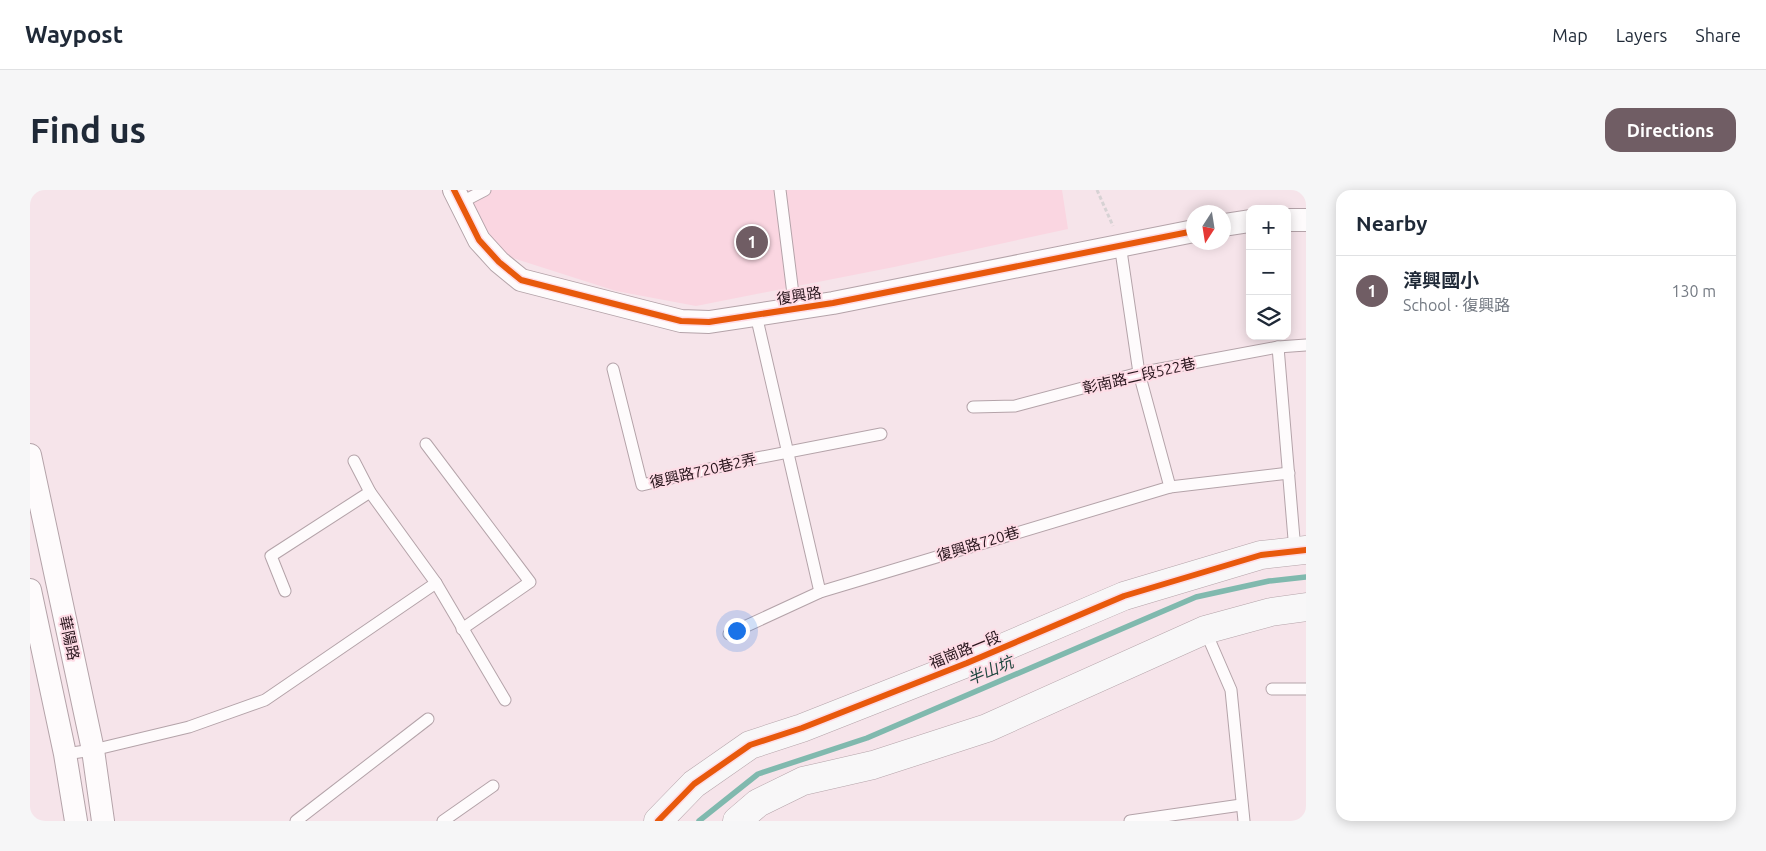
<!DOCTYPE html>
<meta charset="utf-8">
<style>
:root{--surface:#fff;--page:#f6f6f7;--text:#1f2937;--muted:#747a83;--line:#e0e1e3;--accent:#705d64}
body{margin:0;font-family:Ubuntu,"Noto Sans TC",sans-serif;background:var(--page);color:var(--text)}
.controls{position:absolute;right:15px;top:15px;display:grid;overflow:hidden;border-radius:10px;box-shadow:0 2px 12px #0003}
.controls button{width:45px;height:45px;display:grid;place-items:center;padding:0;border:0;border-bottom:1px solid var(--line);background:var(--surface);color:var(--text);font:25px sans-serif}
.compass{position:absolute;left:1156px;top:15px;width:45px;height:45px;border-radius:50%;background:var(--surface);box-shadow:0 2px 12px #0003;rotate:192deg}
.you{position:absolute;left:706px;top:440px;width:18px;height:18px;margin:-12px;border:4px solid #fff;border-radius:50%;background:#1a73e8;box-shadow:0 0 0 8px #1a73e833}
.badge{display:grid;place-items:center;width:32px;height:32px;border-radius:50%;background:var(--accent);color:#fff;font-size:16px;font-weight:700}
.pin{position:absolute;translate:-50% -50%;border:2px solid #fff;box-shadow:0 1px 5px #0006}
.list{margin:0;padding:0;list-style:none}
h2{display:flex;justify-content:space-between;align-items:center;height:65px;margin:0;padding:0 20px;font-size:21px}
h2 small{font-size:16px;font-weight:400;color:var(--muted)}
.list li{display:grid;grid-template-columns:32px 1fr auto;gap:15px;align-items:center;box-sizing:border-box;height:70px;padding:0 20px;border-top:1px solid var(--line)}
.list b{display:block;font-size:19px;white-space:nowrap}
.list p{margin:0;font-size:16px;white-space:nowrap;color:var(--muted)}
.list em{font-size:16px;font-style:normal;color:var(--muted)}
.icon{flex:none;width:28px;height:28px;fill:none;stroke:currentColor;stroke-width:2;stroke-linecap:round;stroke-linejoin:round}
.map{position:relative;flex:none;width:1276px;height:631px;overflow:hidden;border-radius:15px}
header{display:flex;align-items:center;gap:30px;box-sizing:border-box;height:70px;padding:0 25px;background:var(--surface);border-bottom:1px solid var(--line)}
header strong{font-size:24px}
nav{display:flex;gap:28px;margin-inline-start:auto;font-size:18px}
.intro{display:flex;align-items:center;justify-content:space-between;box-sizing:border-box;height:120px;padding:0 30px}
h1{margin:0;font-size:35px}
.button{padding:12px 22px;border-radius:15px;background:var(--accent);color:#fff;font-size:18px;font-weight:700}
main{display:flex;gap:30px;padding:0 30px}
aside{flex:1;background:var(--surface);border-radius:15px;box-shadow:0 2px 12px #0003}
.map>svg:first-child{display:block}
</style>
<header>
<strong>Waypost</strong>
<nav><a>Map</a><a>Layers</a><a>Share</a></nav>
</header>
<div class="intro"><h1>Find us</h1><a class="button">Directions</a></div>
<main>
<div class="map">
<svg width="1276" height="631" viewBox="0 0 1276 631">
<rect width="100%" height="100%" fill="#f6e4ea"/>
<polygon fill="#fad6e1" points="435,0 1032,0 1038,39 864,77 666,116 586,101 470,64"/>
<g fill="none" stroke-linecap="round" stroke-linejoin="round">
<polyline stroke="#80b9ae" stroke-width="5.5" points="669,631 728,584 837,548 1166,407 1239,391 1276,387"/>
<g stroke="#b4a3a9" stroke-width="13">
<g id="lane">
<polyline points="750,0 765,120"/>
<polyline points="430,13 455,0"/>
<polyline points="726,125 790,402"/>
<polyline points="1248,157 1265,361"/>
<polyline points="583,179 612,295 717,270 851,244"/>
<polyline points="943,217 985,216 1109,183 1248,157 1276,155"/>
<polyline points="396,254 500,392 432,439"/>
<polyline points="324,271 340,302 406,393 475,510"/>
<polyline points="1140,297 1259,283"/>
<polyline points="255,401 241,366 340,302"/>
<polyline points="1175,440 1201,500 1214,631"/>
<polyline points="699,444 790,402 1140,297 1109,183 1090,54"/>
<polyline points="1242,499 1276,499"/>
<polyline points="35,564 63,560 159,537 235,510 406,393"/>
<polyline points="266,631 398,529"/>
<polyline points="413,631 463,596"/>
<polyline points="1100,631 1211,615"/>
</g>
</g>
<g stroke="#b4a3a9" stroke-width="24">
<g id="street">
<polyline points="424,0 449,50 469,72 491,90 651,131 679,132 803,113 1164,41"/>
<polyline points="1257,30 1276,30"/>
<polyline points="1194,35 1220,31"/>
<polyline points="0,265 63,560 73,631"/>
<polyline points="0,400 35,564 46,631"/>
</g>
</g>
<g stroke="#b4a3a9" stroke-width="29">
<g id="secondary">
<polyline points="628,631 664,594 720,555 772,538 937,473 1094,406 1231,365 1276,360"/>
<polyline points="707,631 728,613 773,591 843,575 957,538 1175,440 1241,422 1276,417"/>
</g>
</g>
<polyline stroke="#d7d2d4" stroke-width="3" stroke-dasharray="4 2.5" stroke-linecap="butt" points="1067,0 1083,36"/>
<use href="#lane" stroke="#fefbfc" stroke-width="11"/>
<use href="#street" stroke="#fefbfc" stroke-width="22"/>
<use href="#secondary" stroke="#f8f7f8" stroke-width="28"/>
<g stroke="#fedce6" stroke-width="9">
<g id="cycleway">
<polyline points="424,0 449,50 469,72 491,90 651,131 679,132 803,113 1164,41"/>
<polyline points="628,631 664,594 720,555 772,538 937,473 1094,406 1231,365 1276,360"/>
</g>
</g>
<use href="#cycleway" stroke="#e8590c" stroke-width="6"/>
</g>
<g text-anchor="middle" stroke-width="4" stroke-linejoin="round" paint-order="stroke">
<g font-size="15" fill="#28151c" stroke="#fedce6">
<text transform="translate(769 106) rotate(-9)" y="5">復興路</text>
<text transform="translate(1109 186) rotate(-13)" y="5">彰南路二段522巷</text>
<text transform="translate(673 281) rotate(-13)" y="5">復興路720巷2弄</text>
<text transform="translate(948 354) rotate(-17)" y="5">復興路720巷</text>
<text transform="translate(39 448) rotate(78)" y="5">華陽路</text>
<text transform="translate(935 460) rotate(-22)" y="5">福崗路一段</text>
</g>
<g font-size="16" font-style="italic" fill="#204840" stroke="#fedce6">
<text transform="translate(960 480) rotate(-23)" y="6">半山坑</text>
</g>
</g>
</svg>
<div class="controls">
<button>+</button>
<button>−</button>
<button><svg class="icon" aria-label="layers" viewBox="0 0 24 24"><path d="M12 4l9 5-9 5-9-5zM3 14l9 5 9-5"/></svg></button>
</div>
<svg class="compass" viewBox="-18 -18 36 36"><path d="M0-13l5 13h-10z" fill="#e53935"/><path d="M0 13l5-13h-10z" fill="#747a83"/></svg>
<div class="you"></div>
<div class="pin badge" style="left:722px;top:52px">1</div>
</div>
<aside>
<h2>Nearby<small></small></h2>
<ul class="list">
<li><span class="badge">1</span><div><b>漳興國小</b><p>School · 復興路</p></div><em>130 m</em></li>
</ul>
</aside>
</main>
